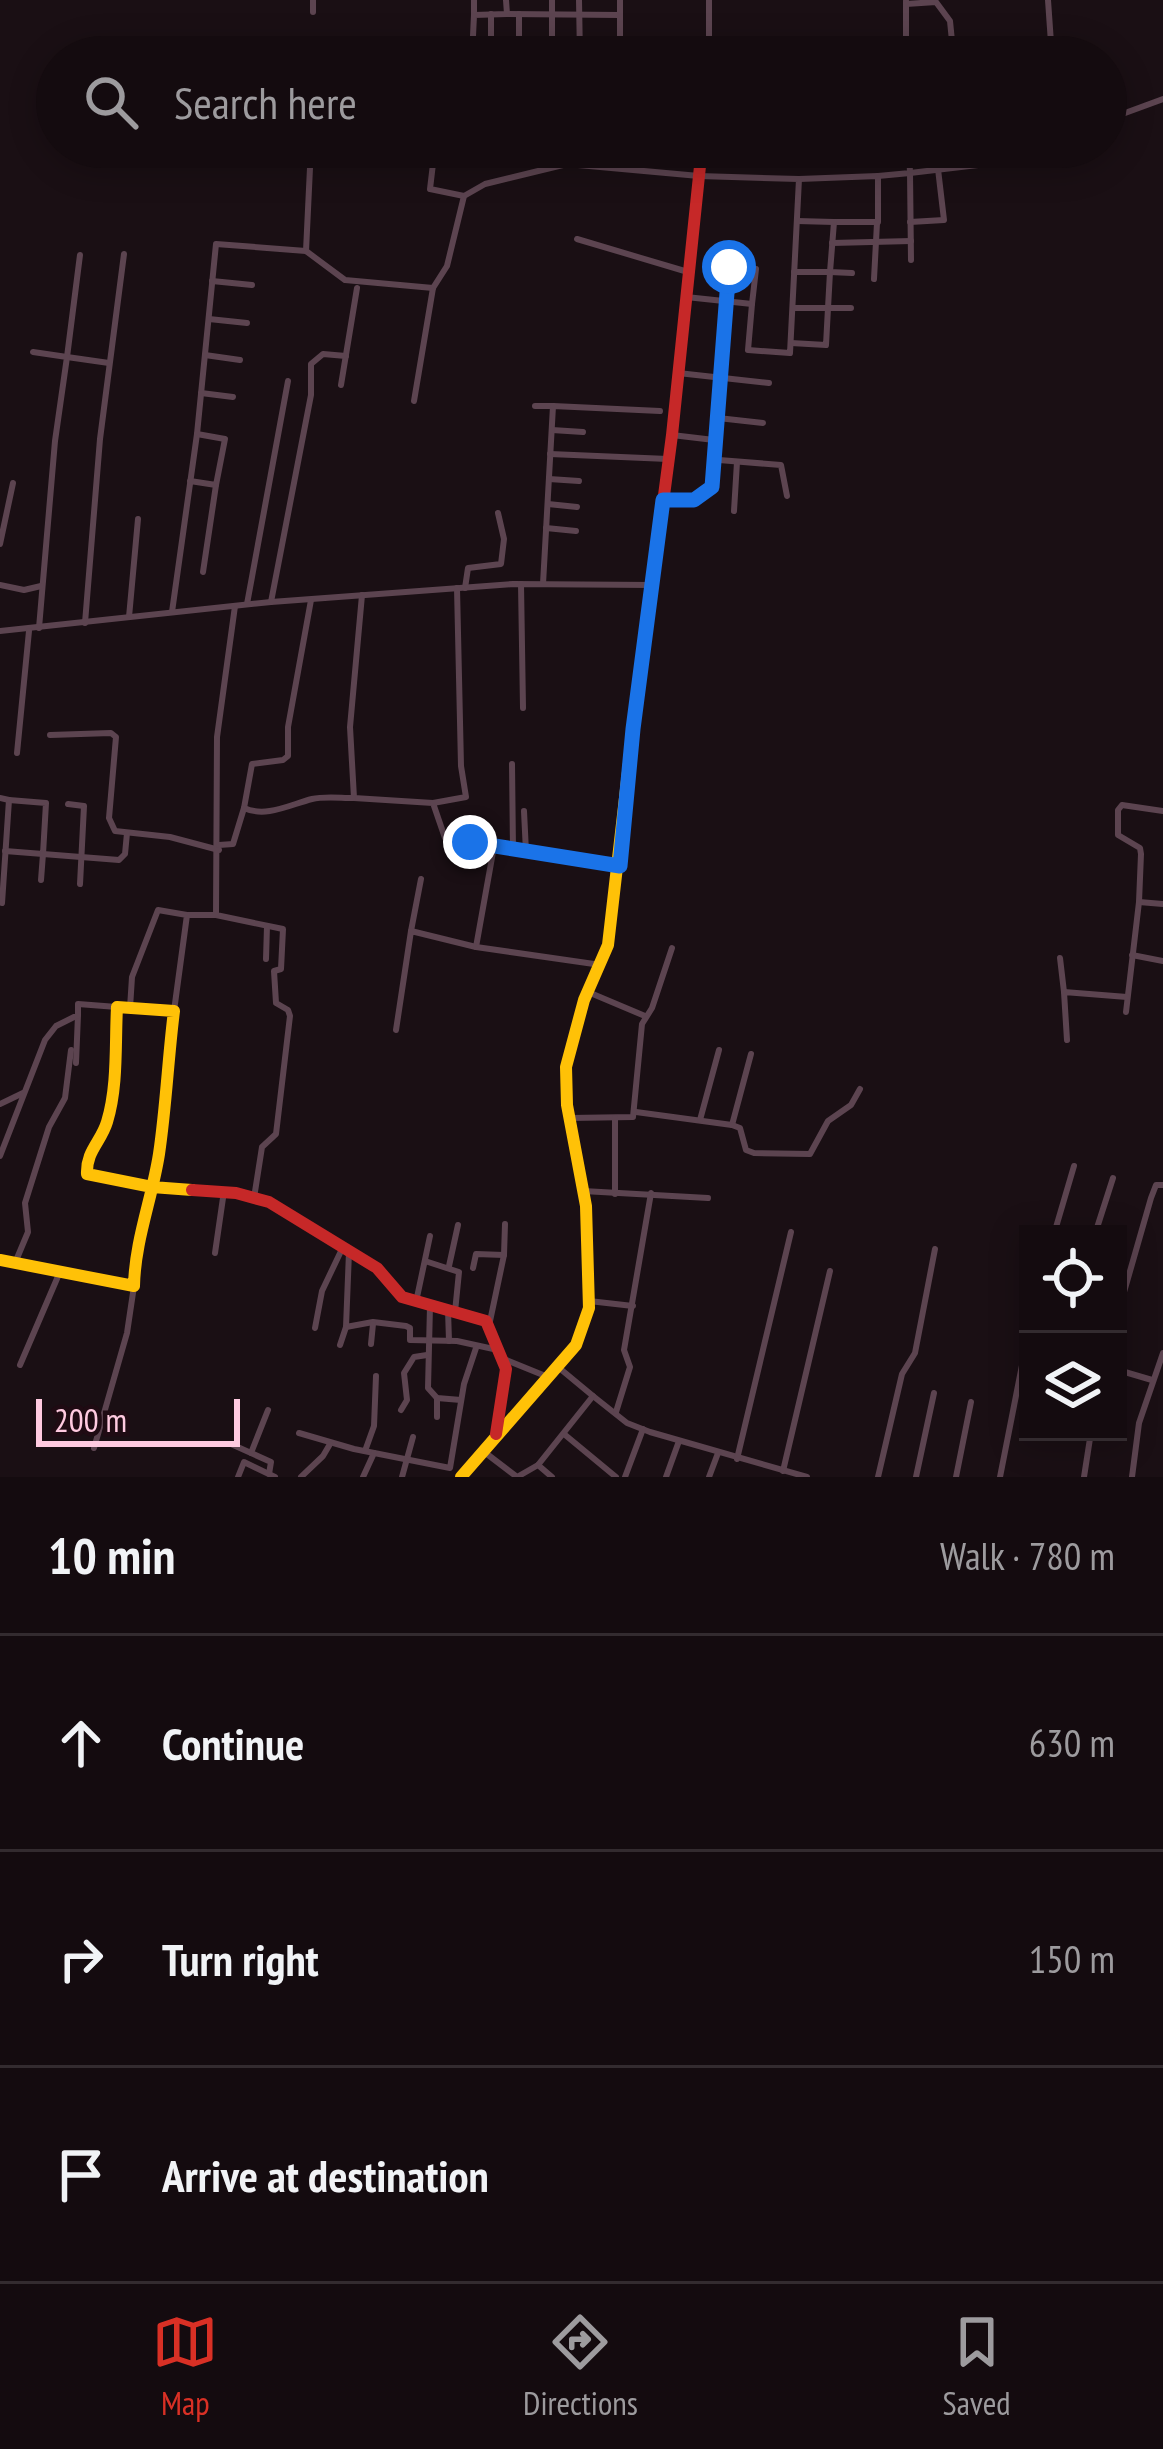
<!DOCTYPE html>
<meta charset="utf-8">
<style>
:root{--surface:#140b0f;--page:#21191d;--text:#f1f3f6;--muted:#9d9b9e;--line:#332b2f;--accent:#d93025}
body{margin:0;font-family:"PT Sans Narrow",sans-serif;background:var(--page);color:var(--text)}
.controls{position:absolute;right:36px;bottom:36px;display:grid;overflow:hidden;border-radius:0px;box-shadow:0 6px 30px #0003}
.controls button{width:108px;height:108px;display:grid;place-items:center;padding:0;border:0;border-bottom:3px solid var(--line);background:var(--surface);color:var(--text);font:60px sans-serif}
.scale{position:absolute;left:36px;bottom:30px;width:204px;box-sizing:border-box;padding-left:12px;border:6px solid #ffcae0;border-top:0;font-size:33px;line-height:42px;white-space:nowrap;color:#ffcae0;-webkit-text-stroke:9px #1f0b13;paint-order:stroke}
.stop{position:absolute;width:36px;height:36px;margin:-27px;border:9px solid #1a73e8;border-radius:50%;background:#fff}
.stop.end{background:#1a73e8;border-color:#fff;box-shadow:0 3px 12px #0008}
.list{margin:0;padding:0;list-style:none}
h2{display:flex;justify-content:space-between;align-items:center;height:156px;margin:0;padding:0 48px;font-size:51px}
h2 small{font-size:39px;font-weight:400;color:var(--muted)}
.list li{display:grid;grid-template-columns:78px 1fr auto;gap:36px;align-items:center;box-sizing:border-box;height:216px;padding:0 48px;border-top:3px solid var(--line)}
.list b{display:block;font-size:45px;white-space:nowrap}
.list em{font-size:39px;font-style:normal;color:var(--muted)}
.icon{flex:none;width:66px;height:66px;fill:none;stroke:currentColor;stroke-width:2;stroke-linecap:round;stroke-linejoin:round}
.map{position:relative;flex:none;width:1163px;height:1477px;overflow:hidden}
.search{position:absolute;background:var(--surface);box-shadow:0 6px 30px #0003;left:36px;right:36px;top:36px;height:132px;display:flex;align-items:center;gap:30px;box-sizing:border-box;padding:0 42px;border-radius:66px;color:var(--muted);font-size:45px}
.sheet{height:804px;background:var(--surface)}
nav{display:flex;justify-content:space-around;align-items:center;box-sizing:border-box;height:168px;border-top:3px solid var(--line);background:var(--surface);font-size:33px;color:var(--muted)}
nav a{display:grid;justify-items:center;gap:6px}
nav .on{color:var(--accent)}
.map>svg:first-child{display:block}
</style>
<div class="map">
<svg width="1163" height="1477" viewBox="0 0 1163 1477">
<rect width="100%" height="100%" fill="#1a0f14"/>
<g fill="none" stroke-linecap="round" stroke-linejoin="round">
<g stroke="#5c4450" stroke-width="6">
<polyline points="474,0 474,15"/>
<polyline points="579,0 580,57"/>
<polyline points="1048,0 1052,57"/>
<polyline points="906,1 906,57"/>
<polyline points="906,4 936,2 950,21 953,51 925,57"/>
<polyline points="313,12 313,0"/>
<polyline points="491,14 491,57"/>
<polyline points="507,14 620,15"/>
<polyline points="472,57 474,15 507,14 506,0"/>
<polyline points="519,57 519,14"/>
<polyline points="552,57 552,0"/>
<polyline points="620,57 620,0"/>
<polyline points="709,57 709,0"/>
<polyline points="1106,120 1163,99"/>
<polyline points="311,147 306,251 345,280 433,288"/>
<polyline points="435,147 430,189 464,196"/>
<polyline points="580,147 582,165"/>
<polyline points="620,147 621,168"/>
<polyline points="967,166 967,147"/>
<polyline points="878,176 910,173 909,147"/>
<polyline points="799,179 878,176 878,222 834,222 830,272 852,273"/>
<polyline points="797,221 834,222"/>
<polyline points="910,222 944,220 938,169"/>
<polyline points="577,239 688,272"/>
<polyline points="832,243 911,241"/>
<polyline points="80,255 67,357 109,363"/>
<polyline points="911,260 910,173 978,165 1047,147"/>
<polyline points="794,272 830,272 828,308 851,308"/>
<polyline points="874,279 877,223"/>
<polyline points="212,281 252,285"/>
<polyline points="686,297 752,304 756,269"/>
<polyline points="209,319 247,323"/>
<polyline points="791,343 826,345 828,308 793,308"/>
<polyline points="33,352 67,357 55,441 39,628"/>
<polyline points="205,355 240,360"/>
<polyline points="678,373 769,383"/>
<polyline points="341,385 357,288"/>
<polyline points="201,393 233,397"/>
<polyline points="414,401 433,288 447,266 464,196 485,184 567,164 699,176 799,179 790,353 748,350 752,304"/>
<polyline points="535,406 553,406"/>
<polyline points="718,418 763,423"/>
<polyline points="552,430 583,432"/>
<polyline points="714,440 729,267"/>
<polyline points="550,454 668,459"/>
<polyline points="711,454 719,460 781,465 787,496"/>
<polyline points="549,479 579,481"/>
<polyline points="190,481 216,485 225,439 197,434"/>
<polyline points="663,499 694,500 712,487 714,440 672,435"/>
<polyline points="548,504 577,507"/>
<polyline points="734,511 737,462"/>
<polyline points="546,528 576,531"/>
<polyline points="0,544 13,483"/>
<polyline points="203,572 216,485"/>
<polyline points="521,584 523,708"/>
<polyline points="543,584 553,406 660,411"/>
<polyline points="0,585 24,590 41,586"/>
<polyline points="465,588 468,568 501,564 504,539 498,513"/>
<polyline points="362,595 350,727 354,798 433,803 445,838 620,866"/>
<polyline points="271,602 311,395 311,364 323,354 346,356"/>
<polyline points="247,604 288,381"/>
<polyline points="235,606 217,737 216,915 283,929 281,969 274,971 276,1003 288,1010 290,1016 276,1134 262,1147 254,1198"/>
<polyline points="172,612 197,434 216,244 306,251"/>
<polyline points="129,617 138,519"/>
<polyline points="85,623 100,439 124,254"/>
<polyline points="0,631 271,602 513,584 652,585"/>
<polyline points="50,735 111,733 116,737 109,818 115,831 170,837 219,850"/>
<polyline points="17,753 29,631"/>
<polyline points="512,764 513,850"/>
<polyline points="0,798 9,800 2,903"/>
<polyline points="433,803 466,797 461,766 457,588"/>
<polyline points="68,804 84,806 80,884"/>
<polyline points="244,808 252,764 283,760 288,756 288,727 311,600"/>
<polyline points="524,811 526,852"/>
<path d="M 219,845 L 233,844 L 244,808 C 266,818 289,805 312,799 C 324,796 340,798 353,798"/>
<polyline points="5,851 43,854 46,803 9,800"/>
<polyline points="41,880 43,854 119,860 125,854 127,833"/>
<polyline points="1139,902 1141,854 1140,848 1118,835 1118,810 1122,805 1163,811"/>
<polyline points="187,915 216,915"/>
<polyline points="411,931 421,879"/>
<polyline points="476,947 493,852"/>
<polyline points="1132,955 1163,961"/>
<polyline points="1060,958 1064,992"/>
<polyline points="266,959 267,926"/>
<polyline points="588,992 645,1016"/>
<polyline points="130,1008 132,977 158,910 187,915 174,1011"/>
<polyline points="1126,1012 1139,902 1163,904"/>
<polyline points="396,1030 411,931 476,947 601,965"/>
<polyline points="1067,1040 1064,992 1127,997"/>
<polyline points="76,1063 78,1015"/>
<polyline points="0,1104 23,1093"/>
<polyline points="636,1112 732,1125 751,1054"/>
<polyline points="570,1118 633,1117 642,1024 652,1008 672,948"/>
<polyline points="700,1120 719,1050"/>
<polyline points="732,1125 740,1128 746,1150 754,1153 810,1154 828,1121 851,1105 860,1089"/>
<polyline points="0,1156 45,1040 56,1026 78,1015 78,1004 117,1007"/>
<polyline points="583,1191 708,1198"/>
<polyline points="615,1194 615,1118"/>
<polyline points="1054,1234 1074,1166"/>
<polyline points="1095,1234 1113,1178"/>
<polyline points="349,1252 346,1327 373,1322 406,1326 410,1328 410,1340 457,1341 498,1350"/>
<polyline points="215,1253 224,1191"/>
<polyline points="425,1261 459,1272 455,1312"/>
<polyline points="15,1263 28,1232 25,1203 49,1127 65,1098 71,1050"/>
<polyline points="449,1266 458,1225"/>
<polyline points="473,1268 476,1254 504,1255"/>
<polyline points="589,1301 633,1306"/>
<polyline points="416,1302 430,1236"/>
<polyline points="430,1306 428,1388 437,1398 461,1400"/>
<polyline points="448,1310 449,1341"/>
<polyline points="1118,1313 1151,1198 1156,1185 1163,1185"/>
<polyline points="1028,1316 1022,1338 1028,1345"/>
<polyline points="489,1326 504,1255 505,1224"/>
<polyline points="315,1328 322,1291 342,1249"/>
<polyline points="371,1344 373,1324"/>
<polyline points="340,1345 346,1327"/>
<polyline points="504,1359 548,1377"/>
<polyline points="20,1365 59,1274"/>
<polyline points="1118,1370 1152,1380"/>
<polyline points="593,1396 627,1423 650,1432 807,1477"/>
<polyline points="401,1410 407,1400 404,1373 414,1357 427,1355"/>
<polyline points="616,1412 630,1367 624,1350 651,1193"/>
<polyline points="437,1417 437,1398"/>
<polyline points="299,1433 354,1449 450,1468 464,1384 476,1348"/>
<polyline points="564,1434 616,1477"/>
<polyline points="231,1444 271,1462 269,1474"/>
<polyline points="94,1448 127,1333 134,1286"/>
<polyline points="365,1451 374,1426 376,1376"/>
<polyline points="483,1451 517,1477 538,1465 552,1477"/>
<polyline points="251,1453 268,1410"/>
<polyline points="737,1459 791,1232"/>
<polyline points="538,1465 593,1396 558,1367"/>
<polyline points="783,1471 830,1271"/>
<polyline points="238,1477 244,1462 275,1477"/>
<polyline points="301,1477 323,1456 330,1444"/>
<polyline points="363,1477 374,1453"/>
<polyline points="402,1477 413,1437"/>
<polyline points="625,1477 643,1429"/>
<polyline points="666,1477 679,1441"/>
<polyline points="709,1477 718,1453"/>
<polyline points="878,1477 902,1374 915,1353 935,1249"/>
<polyline points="916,1477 934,1393"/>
<polyline points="956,1477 971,1402"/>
<polyline points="1000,1477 1026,1345"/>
<polyline points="1084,1477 1091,1432"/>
<polyline points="1132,1477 1139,1423 1163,1353"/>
</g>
<g stroke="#ffc107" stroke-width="12">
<path d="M 0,1260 L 134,1286 C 135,1240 152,1199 159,1154 C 166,1107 168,1059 174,1011 L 117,1007 C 115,1044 118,1086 107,1122 C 101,1142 86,1151 87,1174 L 152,1187 L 192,1190"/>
<polyline points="461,1477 576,1345 589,1308 586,1206 567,1105 566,1067 584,1000 608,945 632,737"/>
</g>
<g stroke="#c62828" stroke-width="12">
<polyline points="632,737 672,435 702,147"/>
<polyline points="192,1190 236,1193 269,1202 377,1268 402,1297 486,1321 506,1369 496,1434"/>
</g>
</g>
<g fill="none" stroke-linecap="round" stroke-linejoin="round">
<polyline stroke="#1a73e8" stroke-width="15" points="470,842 620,866 633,729 663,500 694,500 712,487 729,267"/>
</g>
</svg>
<div class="controls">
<button><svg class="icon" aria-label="locate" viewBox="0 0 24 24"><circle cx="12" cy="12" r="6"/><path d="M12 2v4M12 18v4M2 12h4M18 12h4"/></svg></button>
<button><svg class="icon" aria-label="layers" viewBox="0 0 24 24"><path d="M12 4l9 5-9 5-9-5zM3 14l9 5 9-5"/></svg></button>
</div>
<div class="scale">200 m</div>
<div class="stop" style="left:729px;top:267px"></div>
<div class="stop end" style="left:470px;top:842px"></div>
<div class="search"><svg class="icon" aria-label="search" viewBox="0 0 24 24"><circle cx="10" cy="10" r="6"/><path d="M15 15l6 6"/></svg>Search here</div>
</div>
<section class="sheet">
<h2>10 min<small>Walk · 780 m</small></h2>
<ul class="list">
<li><svg class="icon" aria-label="ahead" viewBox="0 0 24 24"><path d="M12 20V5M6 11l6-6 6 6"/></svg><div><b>Continue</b></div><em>630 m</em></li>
<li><svg class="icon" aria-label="right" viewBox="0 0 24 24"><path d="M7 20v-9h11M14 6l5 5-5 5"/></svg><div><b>Turn right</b></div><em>150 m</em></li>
<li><svg class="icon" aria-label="arrive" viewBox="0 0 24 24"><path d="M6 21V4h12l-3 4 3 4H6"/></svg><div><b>Arrive at destination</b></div></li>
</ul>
</section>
<nav>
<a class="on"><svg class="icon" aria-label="map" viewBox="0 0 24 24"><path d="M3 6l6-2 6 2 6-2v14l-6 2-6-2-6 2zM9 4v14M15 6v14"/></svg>Map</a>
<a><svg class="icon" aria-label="directions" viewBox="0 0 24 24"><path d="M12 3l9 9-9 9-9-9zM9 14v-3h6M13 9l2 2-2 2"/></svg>Directions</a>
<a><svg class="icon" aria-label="saved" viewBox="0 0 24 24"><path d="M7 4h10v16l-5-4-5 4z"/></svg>Saved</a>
</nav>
